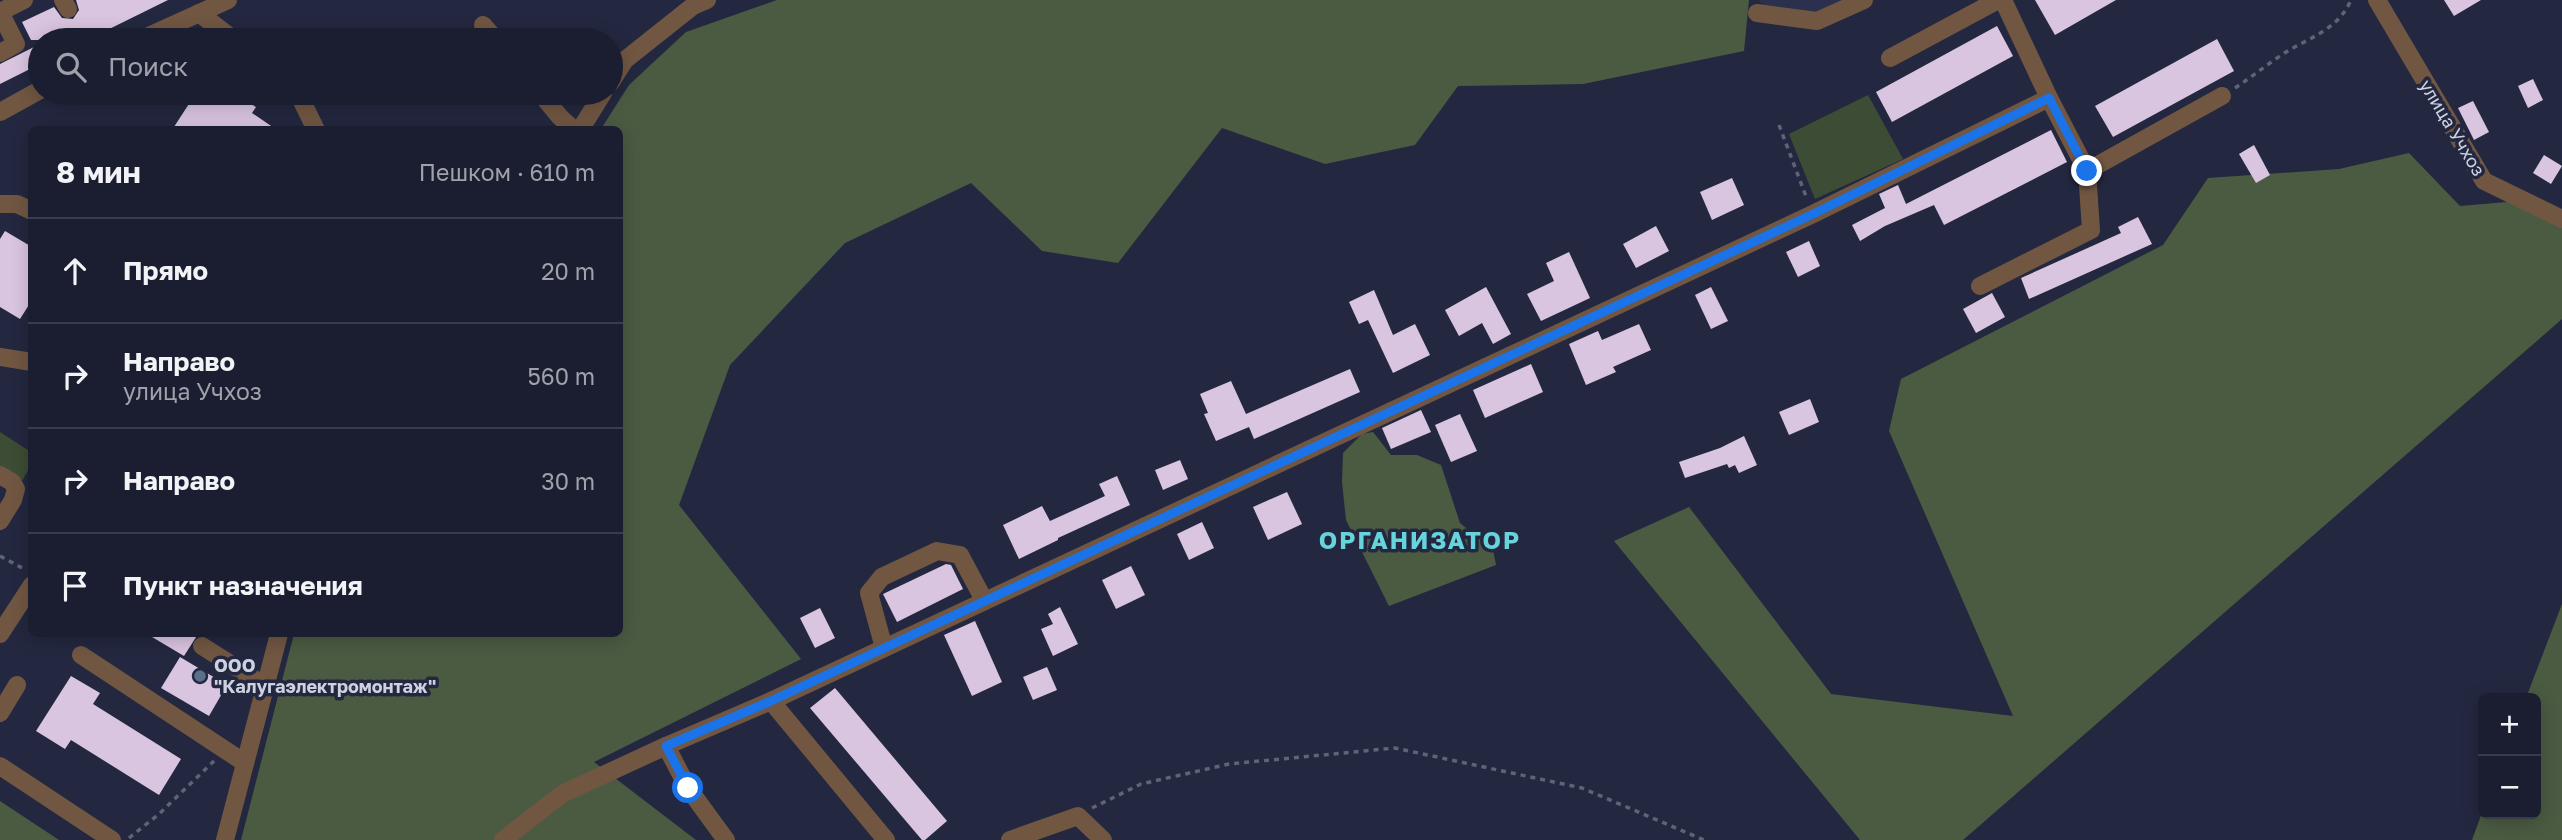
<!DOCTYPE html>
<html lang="ru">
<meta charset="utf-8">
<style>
:root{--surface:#1a1e30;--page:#232738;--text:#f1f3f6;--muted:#9fa2ab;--line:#383c4c}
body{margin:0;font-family:"Golos Text",sans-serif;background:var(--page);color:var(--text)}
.controls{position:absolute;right:21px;bottom:21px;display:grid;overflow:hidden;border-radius:10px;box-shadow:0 4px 18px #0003}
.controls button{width:63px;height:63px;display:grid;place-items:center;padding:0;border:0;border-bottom:2px solid var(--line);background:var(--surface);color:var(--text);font:35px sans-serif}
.stop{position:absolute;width:21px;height:21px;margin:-16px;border:5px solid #1a73e8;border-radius:50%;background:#fff}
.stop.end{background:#1a73e8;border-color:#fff;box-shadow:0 2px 7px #0008}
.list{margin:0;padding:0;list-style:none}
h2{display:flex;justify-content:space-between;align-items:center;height:91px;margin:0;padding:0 28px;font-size:30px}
h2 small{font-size:23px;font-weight:400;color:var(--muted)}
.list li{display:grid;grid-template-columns:46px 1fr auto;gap:21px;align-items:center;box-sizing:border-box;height:105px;padding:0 28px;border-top:2px solid var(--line)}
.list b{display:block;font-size:26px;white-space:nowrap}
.list p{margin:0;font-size:23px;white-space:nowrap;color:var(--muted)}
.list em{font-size:23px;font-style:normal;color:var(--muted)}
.icon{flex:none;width:38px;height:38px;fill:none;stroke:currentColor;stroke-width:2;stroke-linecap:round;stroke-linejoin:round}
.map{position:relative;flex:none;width:2562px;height:840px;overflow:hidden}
.search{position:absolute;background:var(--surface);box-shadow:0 4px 18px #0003;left:28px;top:28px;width:595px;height:77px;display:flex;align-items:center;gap:18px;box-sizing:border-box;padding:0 24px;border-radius:38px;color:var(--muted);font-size:26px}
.panel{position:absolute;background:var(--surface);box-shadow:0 4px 18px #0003;left:28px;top:126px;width:595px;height:511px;border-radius:10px}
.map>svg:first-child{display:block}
</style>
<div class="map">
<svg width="2562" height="840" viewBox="0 0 2562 840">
<rect width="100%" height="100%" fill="#232840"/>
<polygon fill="#2a304e" points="1758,0 1843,0 1813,13 1768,7"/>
<g fill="#3d4c34">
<polygon points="1868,95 1903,159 1815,199 1789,134"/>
<polygon points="0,432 31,452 31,465 22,481 0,467"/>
</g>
<g fill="#4b5b42">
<polygon points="777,0 1749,0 1744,51 1583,84 1458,86 1415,145 1325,164 1222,128 1118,263 1042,251 971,183 845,243 730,365 679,505 801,659 594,762 696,840 241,840 294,634 620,634 620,130 601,129 629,85 686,32"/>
<polygon points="2409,153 2460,206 2519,201 2562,227 2562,319 1963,840 1860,840 1614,541 1689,507 1831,694 2013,716 1889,431 1901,379 2163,245 2208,178 2339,169"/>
<polygon points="1373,432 1391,455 1417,455 1441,465 1460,523 1493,550 1496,565 1389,606 1346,520 1342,482 1343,453 1362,434"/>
<polygon points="2562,604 2562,840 2472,840 2483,810 2483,814 2536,814 2536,698 2526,698"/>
<polygon points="0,801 59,840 0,840"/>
</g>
<g fill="#dac5e1">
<polygon points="76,0 168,0 87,40 31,40 22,22 54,7 62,18 73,19 79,10"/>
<polygon points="2035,0 2116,0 2055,35"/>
<polygon points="2444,0 2481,0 2454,16"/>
<polygon points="1997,26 2013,56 1892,122 1876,92"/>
<polygon points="2217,39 2234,71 2113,137 2095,106"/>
<polygon points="40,44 40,64 0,84 0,64"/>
<polygon points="2533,79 2543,100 2528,108 2518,86"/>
<polygon points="196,93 233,93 256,107 252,113 277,130 172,130"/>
<polygon points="2473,101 2489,132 2474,140 2458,108"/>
<polygon points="2051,130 2067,162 1944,225 1934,205 1885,226 1860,241 1852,225 1885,208 1879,194 1898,185 1906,204"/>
<polygon points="2254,145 2270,175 2256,183 2239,154"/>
<polygon points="2544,155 2562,166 2551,184 2533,173"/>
<polygon points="1732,178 1744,205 1712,220 1700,192"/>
<polygon points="2138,217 2152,244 2029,299 2021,278 2121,233 2118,227"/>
<polygon points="1656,226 1669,251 1636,268 1623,244"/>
<polygon points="5,231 32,247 32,300 20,319 0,307 0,239"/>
<polygon points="1809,241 1820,266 1798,277 1786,252"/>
<polygon points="1569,252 1590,298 1541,321 1527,294 1554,281 1546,263"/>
<polygon points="1486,287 1511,334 1493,344 1482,323 1459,336 1445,310"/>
<polygon points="1711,287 1728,321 1711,329 1695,295"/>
<polygon points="1374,290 1393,335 1415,324 1430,355 1393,373 1368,320 1359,324 1349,302"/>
<polygon points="1992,293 2005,317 1976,333 1963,309"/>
<polygon points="1639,324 1651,350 1613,367 1616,372 1586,385 1569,344 1598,331 1602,340"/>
<polygon points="1531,364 1543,392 1485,418 1473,390"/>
<polygon points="1350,369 1360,392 1254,439 1249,427 1216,441 1204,414 1208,413 1200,394 1231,381 1246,414"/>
<polygon points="1810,399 1819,422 1789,435 1779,412"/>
<polygon points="1421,410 1431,432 1391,449 1382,428"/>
<polygon points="1460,414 1477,451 1451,462 1435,425"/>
<polygon points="1744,436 1757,465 1739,473 1735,465 1729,468 1727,464 1685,478 1679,462 1720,448"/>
<polygon points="1180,460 1188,479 1163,490 1155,470"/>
<polygon points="1117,476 1130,505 1058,538 1058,540 1019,559 1003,525 1042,506 1050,521 1105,496 1099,484"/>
<polygon points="1287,492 1302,524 1268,540 1253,507"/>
<polygon points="1202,522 1214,548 1189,560 1177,534"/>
<polygon points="946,564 951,565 963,589 897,622 883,594"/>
<polygon points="1131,566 1145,595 1116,609 1102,580"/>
<polygon points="1060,607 1078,644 1053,656 1041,629 1053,624 1048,614"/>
<polygon points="820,608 835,638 815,648 800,618"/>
<polygon points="975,621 1002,682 972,696 944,635"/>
<polygon points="147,634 198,634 184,656"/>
<polygon points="180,657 227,685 209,716 161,688"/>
<polygon points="1047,667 1057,690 1033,700 1023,677"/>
<polygon points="71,676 100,693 93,704 181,759 159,795 71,740 65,749 36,731"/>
<polygon points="835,688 947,821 925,840 922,840 810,708"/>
</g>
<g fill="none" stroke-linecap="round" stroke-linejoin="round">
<g stroke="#5e6378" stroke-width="3.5" stroke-dasharray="5 5" stroke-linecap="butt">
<path d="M 2235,88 C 2250,78 2264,67 2280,56 C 2306,38 2337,32 2351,0"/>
<polyline points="1779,125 1807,199"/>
<polyline points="0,556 26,570"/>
<polyline points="1092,808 1141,784 1229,764 1395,748 1582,788 1704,840"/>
<polyline points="129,838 159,814 214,761"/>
</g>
<g stroke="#715742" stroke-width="18">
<polyline points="63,0 68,9"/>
<polyline points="2377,0 2484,181 2562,219"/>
<polyline points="0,12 24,0"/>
<polyline points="199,13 234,40"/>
<polyline points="1757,13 1817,21 1864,0"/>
<polyline points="483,25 496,40"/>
<polyline points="140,40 228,0"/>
<polyline points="0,53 16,44 0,12"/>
<polyline points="1890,58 1998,0"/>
<polyline points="611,82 625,60 693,6 707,0"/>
<polyline points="298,93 316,130"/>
<polyline points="540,93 560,117 574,130"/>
<polyline points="0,112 40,90"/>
<polyline points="580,130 603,93"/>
<polyline points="2087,171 2222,96"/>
<polyline points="0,204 17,204 32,211"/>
<polyline points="1980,286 2091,230 2087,171 2049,98"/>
<polyline points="0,357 32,362"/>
<polyline points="0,475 12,482 16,489 13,500 0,521"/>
<polyline points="0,634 32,585"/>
<polyline points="202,646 265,686"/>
<polyline points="884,648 869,593 882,577 937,551 960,555 984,600"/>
<polyline points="81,655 245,763"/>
<polyline points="771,701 886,840"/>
<polyline points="0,713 17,685"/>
<polyline points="666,746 688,788 726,840"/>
<polyline points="0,766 112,840"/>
<polyline points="225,840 279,634"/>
<polyline points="503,840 562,794 666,746 771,701 1813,214 2049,98 2003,0"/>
<polyline points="1010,840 1078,816 1103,840"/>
</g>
</g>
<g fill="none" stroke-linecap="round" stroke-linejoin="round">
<polyline stroke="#1a73e8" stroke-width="9" points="688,788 666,746 771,701 1813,214 2049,98 2087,171"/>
</g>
<circle fill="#5c6f8a" stroke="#232840" stroke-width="2.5" cx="200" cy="676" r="7"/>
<g text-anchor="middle" stroke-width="7" stroke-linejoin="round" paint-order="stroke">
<g font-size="18" fill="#cdd2e1" stroke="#232840">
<text transform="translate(2452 128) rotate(59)" y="6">улица Учхоз</text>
</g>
<g font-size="18" font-weight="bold" fill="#cdd2e1" stroke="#232840" text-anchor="start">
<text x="214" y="672">ООО<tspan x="214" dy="21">"Калугаэлектромонтаж"</tspan></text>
</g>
<g font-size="24" font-weight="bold" letter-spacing="2" fill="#67d4db" stroke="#232840">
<text x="1420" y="549">ОРГАНИЗАТОР</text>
</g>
</g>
</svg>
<div class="controls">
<button>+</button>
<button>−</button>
</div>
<div class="stop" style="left:688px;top:788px"></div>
<div class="stop end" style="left:2087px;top:171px"></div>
<div class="search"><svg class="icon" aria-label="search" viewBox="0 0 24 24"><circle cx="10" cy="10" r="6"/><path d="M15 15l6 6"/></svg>Поиск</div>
<section class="panel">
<h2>8 мин<small>Пешком · 610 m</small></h2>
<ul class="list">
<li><svg class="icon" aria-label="ahead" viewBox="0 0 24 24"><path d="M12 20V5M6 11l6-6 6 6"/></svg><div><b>Прямо</b></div><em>20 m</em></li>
<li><svg class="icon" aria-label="right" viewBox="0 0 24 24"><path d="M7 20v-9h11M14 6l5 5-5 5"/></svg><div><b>Направо</b><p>улица Учхоз</p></div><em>560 m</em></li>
<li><svg class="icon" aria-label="right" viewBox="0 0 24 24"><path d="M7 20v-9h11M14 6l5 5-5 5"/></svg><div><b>Направо</b></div><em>30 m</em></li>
<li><svg class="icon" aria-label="arrive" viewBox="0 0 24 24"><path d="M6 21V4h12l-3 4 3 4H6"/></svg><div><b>Пункт назначения</b></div></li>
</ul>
</section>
</div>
